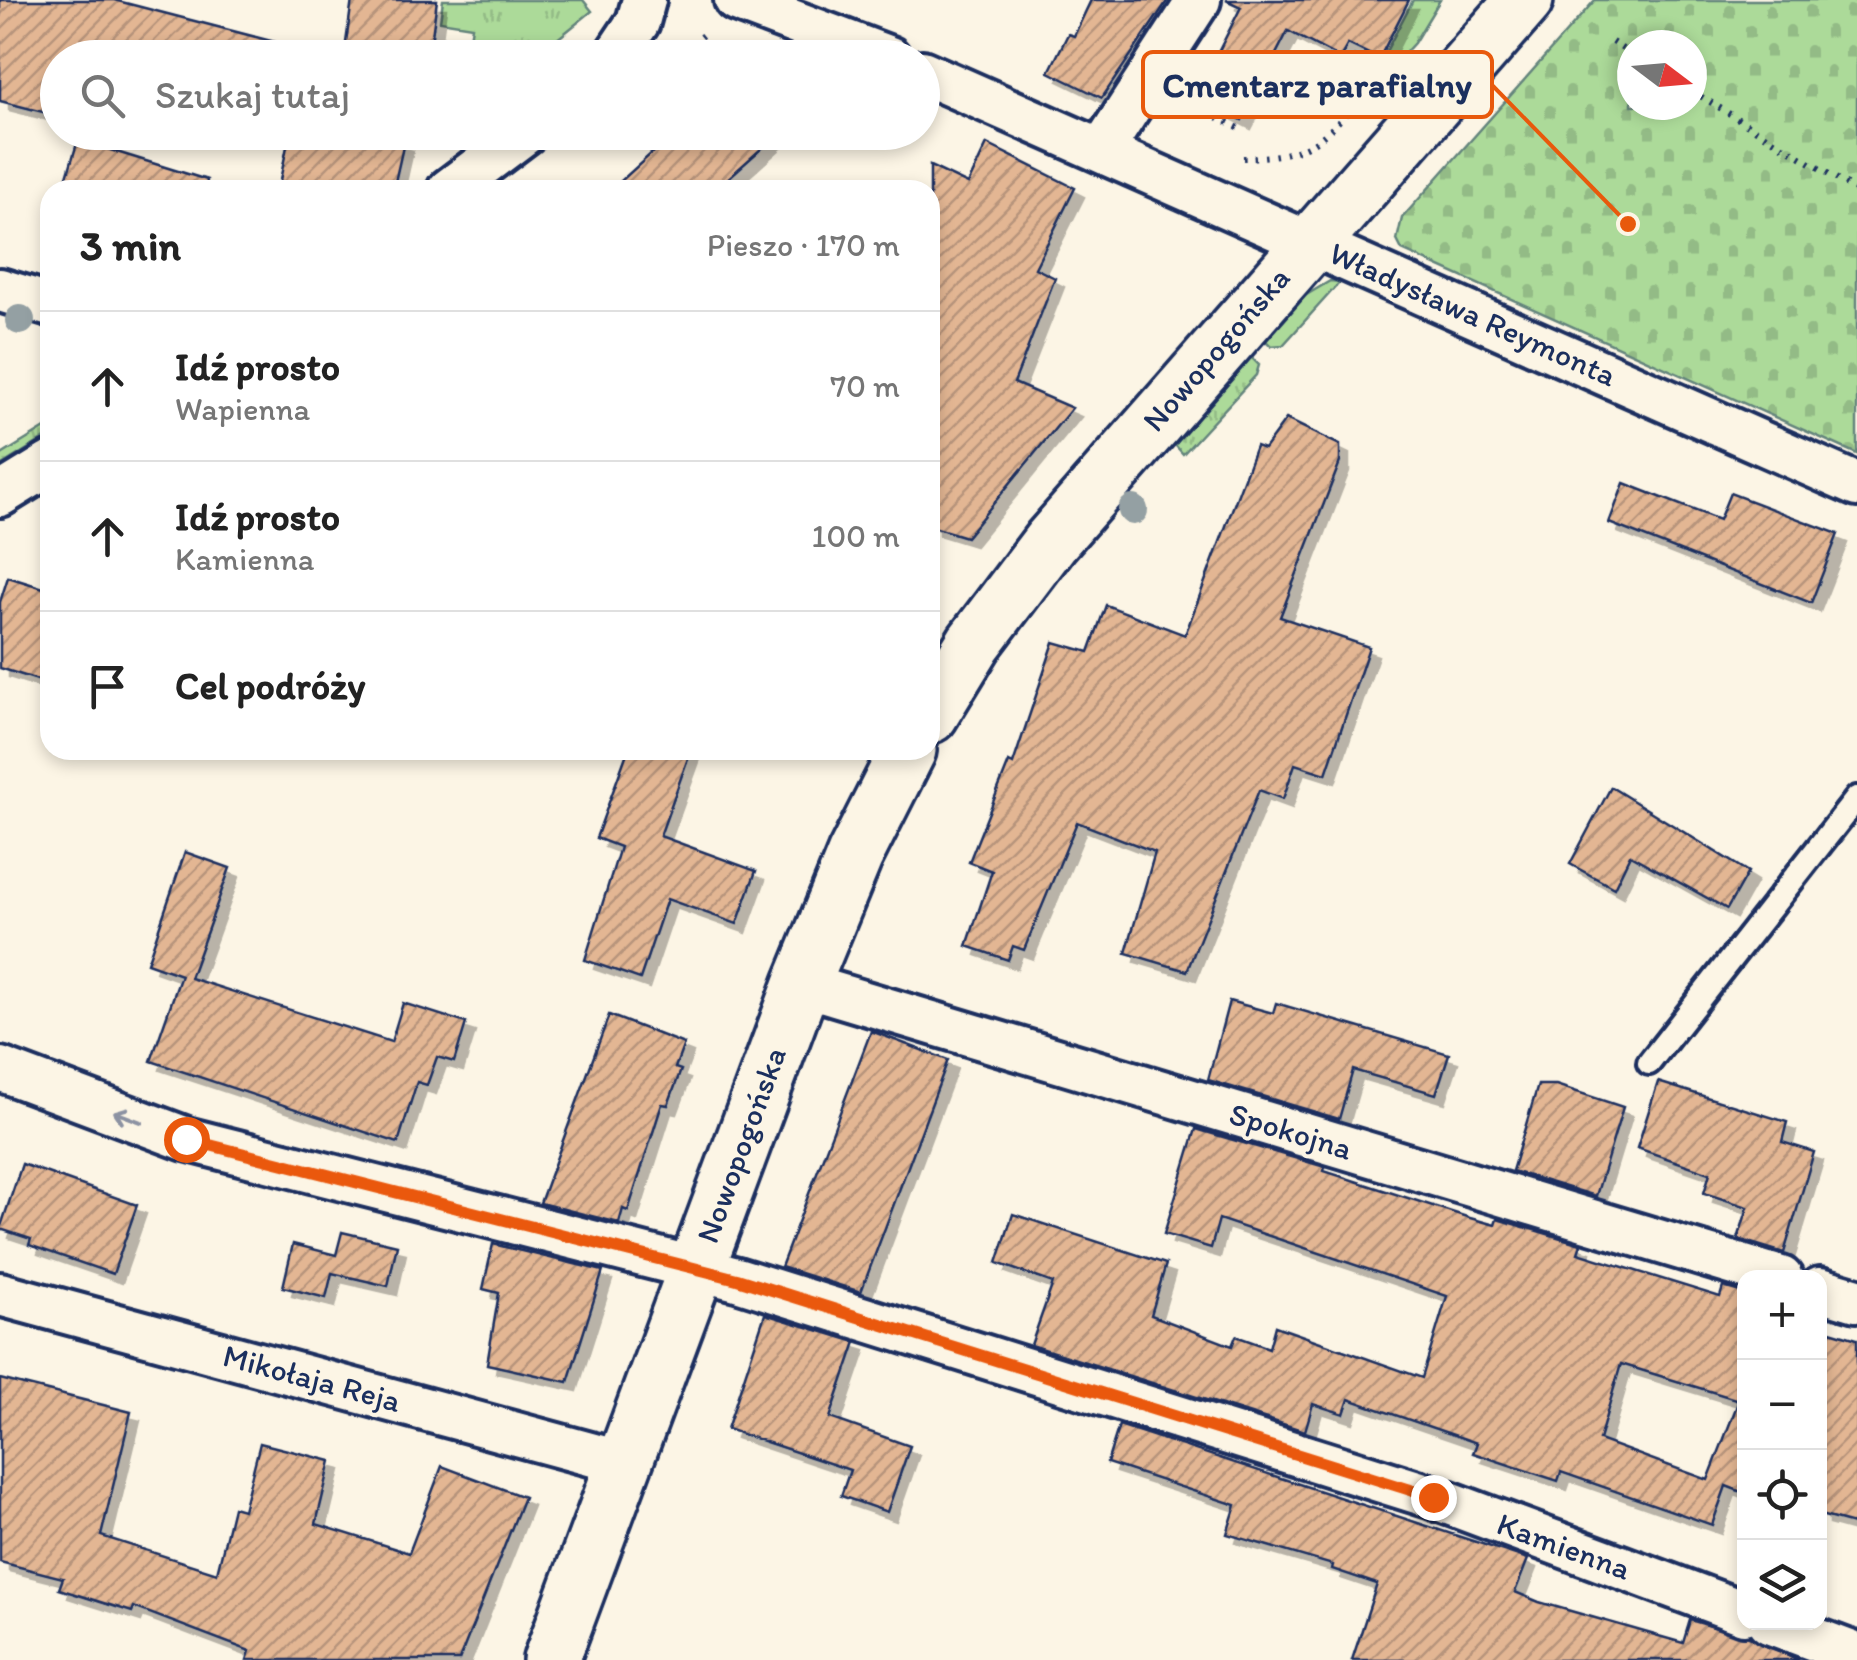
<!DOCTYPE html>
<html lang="pl">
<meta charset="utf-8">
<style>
:root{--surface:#fff;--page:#f2f2f2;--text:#222;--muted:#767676;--line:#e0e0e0}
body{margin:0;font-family:Itim,sans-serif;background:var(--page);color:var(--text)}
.controls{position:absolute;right:30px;bottom:30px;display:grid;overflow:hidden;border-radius:20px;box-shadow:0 5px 15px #0003}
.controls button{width:90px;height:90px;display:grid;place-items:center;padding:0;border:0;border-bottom:2px solid var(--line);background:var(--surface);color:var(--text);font:50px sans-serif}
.compass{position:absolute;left:1617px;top:30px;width:90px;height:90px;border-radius:50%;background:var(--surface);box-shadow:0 5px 15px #0003;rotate:106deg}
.stop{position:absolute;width:30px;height:30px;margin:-22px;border:8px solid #ea580c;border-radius:50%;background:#fff}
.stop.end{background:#ea580c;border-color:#fff;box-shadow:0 2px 10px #0008}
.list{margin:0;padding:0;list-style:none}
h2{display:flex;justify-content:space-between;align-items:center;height:130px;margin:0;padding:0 40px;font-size:42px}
h2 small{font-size:32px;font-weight:400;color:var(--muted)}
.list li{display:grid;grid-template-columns:65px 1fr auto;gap:30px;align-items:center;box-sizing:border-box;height:150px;padding:0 40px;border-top:2px solid var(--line)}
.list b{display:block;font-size:38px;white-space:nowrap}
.list p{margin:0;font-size:32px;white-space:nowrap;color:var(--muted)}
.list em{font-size:32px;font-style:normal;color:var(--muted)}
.icon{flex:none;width:55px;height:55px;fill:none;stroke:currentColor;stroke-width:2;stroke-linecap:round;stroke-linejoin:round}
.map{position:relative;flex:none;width:1857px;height:1660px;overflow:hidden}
.search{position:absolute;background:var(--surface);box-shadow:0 5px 15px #0003;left:40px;top:40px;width:900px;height:110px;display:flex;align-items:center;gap:25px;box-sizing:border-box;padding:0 35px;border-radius:55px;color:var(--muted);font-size:38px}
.panel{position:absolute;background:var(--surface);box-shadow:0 5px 15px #0003;left:40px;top:180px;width:900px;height:580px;border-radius:30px}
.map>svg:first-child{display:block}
</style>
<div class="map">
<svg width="1857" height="1660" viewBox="0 0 1857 1660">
<defs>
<pattern id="grass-tufts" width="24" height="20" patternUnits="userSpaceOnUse" patternTransform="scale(2.5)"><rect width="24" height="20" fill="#acda99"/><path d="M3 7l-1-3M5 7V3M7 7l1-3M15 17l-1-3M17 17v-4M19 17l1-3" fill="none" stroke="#93bb86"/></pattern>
<pattern id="cemetery-stones" width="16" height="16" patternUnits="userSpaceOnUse" patternTransform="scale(2.5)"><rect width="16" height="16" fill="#acda99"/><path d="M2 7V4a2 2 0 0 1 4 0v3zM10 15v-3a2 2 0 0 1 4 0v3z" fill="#93bb86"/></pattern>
<pattern id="building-hatch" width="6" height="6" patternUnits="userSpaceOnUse" patternTransform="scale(2.5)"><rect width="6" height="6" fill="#e3b693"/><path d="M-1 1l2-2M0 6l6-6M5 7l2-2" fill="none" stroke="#b7947b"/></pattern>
<filter id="shadow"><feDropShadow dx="9" dy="9" stdDeviation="0" flood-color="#0004"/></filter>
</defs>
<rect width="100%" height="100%" fill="#fcf5e5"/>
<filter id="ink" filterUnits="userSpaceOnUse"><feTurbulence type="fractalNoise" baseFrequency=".01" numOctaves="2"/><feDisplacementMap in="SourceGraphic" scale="20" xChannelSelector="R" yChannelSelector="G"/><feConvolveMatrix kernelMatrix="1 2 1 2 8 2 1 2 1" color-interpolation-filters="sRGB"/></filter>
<g filter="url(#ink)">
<g fill="url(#grass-tufts)" stroke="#64847c" stroke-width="2.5">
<polygon points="443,0 583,0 592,11 535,57 467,57 472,26 440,21"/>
<polygon points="1413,0 1440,0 1414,43 1392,67 1381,61"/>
<polygon points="1330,281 1340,282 1283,345 1271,346 1265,340 1303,297"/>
<polygon points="1250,356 1259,365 1256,375 1183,454 1175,445"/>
<polygon points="50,425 50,435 0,466 0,456"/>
</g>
<path fill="url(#cemetery-stones)" stroke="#64847c" stroke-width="2.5" fill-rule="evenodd" d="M 1595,0 L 1857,0 L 1857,454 L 1402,250 L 1397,240 L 1402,218 ZM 1632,45 L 1692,45 L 1692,105 L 1632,105 Z"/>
<g fill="url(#building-hatch)" stroke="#1b2f5e" stroke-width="2.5" fill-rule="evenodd" filter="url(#shadow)">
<polygon points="0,0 114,0 275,42 274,58 58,58 58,116 0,101"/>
<polygon points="352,0 437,0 429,58 345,50"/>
<polygon points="1091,0 1168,0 1102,98 1049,72 1068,34 1074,36"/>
<polygon points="1226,0 1409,0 1379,59 1348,44 1340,58 1288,31 1242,120 1196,96 1241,7"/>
<polygon points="290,132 360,132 404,142 395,182 376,178 374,190 278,190"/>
<polygon points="675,132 780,132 715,190 611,190"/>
<polygon points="78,140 207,180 206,190 63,190"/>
<polygon points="987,144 1075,188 1035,268 1055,278 1014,383 1072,408 966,537 930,526 930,166 968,184"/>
<polygon points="1286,419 1340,445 1340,462 1280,617 1369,647 1326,774 1295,764 1283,799 1259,790 1187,971 1126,953 1155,852 1077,822 1024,950 1013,946 1008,960 967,946 992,871 969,862 1009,762 1013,764 1054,642 1089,652 1106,605 1185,635 1256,446 1264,449"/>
<polygon points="1624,483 1719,520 1730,493 1838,534 1811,603 1609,523"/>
<polygon points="8,577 50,590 50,684 0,668 0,602"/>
<polygon points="628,750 691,750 660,836 756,871 737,924 667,899 640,979 585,960 620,847 596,838"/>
<polygon points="1611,787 1748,872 1727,909 1630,855 1614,888 1570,864"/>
<polygon points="185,852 230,868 190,978 391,1042 403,1003 466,1023 454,1062 437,1057 427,1085 417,1082 398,1143 151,1061 181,975 147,963"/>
<polygon points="1229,1001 1273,1013 1276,1003 1449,1054 1436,1094 1353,1070 1339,1119 1208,1080"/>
<polygon points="609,1015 684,1044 675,1068 681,1070 668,1105 662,1104 628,1211 623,1209 619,1223 540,1203"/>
<polygon points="871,1031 948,1060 861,1292 781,1267"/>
<polygon points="1658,1082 1787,1122 1782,1142 1814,1152 1784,1253 1738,1239 1748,1207 1704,1193 1710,1173 1637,1148"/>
<polygon points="1538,1085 1556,1085 1623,1107 1596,1196 1512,1171"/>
<path d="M 1196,1129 L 1325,1167 L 1324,1171 L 1470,1218 L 1495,1225 L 1497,1219 L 1581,1244 L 1578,1253 L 1720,1297 L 1723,1287 L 1744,1293 L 1744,1493 L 1726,1486 L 1712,1525 L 1561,1472 L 1558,1481 L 1473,1453 L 1477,1443 L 1349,1399 L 1344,1414 L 1313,1404 L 1305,1431 L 1031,1345 L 1053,1283 L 997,1263 L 1013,1214 L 1166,1264 L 1151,1315 L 1232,1346 L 1236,1336 L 1269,1348 L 1275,1326 L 1422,1378 L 1447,1296 L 1219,1219 L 1211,1248 L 1164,1234 ZM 1621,1364 L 1739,1400 L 1708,1480 L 1599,1440 Z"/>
<polygon points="22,1164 137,1205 113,1274 29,1245 31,1239 0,1229"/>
<polygon points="342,1232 397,1245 388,1286 332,1273 326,1298 283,1287 293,1244 336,1255"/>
<polygon points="493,1244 603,1271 568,1382 487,1364 499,1293 483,1289"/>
<polygon points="765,1314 856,1342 830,1418 910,1446 887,1512 841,1496 850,1470 727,1429"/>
<polygon points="1820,1328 1857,1339 1857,1525 1820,1515"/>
<polygon points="0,1379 131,1412 101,1536 217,1573 233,1507 243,1510 260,1443 331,1461 316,1524 409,1553 442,1466 524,1497 459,1660 247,1660 250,1651 134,1607 132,1612 59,1589 63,1578 0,1562"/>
<polygon points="1119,1425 1528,1559 1515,1592 1539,1602 1683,1643 1690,1620 1749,1637 1799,1660 1352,1660 1377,1584 1332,1569 1333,1565 1227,1534 1236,1505 1107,1463"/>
</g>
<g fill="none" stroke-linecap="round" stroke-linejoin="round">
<g stroke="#1b2f5e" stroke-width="30">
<polyline id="service" points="1649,1063 1857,798"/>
</g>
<g stroke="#1b2f5e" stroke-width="50">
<g id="minor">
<polyline points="736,0 889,58"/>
<polyline points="614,58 638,22 644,0"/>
<polyline points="922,72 1857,485"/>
<polyline points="1103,148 1199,0"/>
<polyline points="449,190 526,132"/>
<polyline points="0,290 50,305"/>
<polyline points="0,495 50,464"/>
<polyline points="802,984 1781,1278"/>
<polyline points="0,1069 186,1139 737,1279 1433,1497 1744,1613"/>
<polyline points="1820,1289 1857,1300"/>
<polyline points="0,1294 623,1463"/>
<polyline points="1769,1622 1857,1655"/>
</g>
</g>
<g stroke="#1b2f5e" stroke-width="62">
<g id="tertiary">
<polyline points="930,715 974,643 1051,541 1525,0"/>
<polyline points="551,1660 802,984 855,855 908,750"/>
</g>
</g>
<g stroke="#1b2f5e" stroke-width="6" stroke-dasharray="2.5 8" stroke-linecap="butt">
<polyline points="1612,42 1632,55"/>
<polyline points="1343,52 1387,75"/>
<polyline points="676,57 705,33"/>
<polyline points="1692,91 1857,191"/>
<polyline points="1189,103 1241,129"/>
<path d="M 1243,158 C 1319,156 1323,136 1373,85"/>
</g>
<use href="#service" stroke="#fcf5e5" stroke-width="22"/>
<use href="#minor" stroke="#fcf5e5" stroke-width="42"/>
<use href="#tertiary" stroke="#fcf5e5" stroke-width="55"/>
</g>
<g fill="#94a0a3">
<circle cx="20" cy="320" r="15"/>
<circle cx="1133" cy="510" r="15"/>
</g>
<defs><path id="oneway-shaft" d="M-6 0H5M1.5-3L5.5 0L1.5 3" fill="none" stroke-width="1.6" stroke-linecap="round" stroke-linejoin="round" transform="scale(2.5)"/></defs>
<use stroke="#8c92a2" href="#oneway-shaft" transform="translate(128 1117) rotate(-159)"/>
</g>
<g fill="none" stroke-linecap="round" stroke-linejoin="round" filter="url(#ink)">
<polyline stroke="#ea580c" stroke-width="12" points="186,1139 737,1279 1433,1497"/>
</g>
<g text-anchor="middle" stroke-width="8" stroke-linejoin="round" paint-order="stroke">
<g font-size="32" fill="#1b2f5e" stroke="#fcf5e5">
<text transform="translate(1473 314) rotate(24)" y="11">Władysława Reymonta</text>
<text transform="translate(1216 349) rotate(-49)" y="11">Nowopogońska</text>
<text transform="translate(1291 1131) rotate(17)" y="11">Spokojna</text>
<text transform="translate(741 1145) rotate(-70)" y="11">Nowopogońska</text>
<text transform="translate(312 1378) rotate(15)" y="11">Mikołaja Reja</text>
<text transform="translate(1564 1546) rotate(20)" y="11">Kamienna</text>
</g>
</g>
<path fill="none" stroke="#e8590c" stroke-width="4" d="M1628 224L1492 85"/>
<circle fill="#e8590c" stroke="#fcf5e5" stroke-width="4" cx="1628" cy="224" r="10"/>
<rect fill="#fcf5e5" stroke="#e8590c" stroke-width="4" x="1143" y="52" width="349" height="65" rx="10"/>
<g font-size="35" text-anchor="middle" font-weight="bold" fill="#1b2f5e">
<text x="1317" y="97">Cmentarz parafialny</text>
</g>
</svg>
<div class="controls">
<button>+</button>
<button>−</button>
<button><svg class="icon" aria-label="locate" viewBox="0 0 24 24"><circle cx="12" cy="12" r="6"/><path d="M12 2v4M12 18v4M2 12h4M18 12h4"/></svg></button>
<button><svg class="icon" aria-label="layers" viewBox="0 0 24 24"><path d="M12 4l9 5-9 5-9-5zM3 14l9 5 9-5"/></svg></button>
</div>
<svg class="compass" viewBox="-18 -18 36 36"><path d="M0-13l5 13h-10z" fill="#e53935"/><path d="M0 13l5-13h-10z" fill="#767676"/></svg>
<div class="stop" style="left:186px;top:1139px"></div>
<div class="stop end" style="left:1433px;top:1497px"></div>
<div class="search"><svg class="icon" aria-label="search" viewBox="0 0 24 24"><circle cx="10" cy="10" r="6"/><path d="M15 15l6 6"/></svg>Szukaj tutaj</div>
<section class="panel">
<h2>3 min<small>Pieszo · 170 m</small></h2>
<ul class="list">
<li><svg class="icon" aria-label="ahead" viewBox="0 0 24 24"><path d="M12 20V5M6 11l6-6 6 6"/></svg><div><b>Idź prosto</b><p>Wapienna</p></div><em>70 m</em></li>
<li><svg class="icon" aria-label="ahead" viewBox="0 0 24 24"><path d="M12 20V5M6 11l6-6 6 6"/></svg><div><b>Idź prosto</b><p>Kamienna</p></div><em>100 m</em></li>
<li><svg class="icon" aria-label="arrive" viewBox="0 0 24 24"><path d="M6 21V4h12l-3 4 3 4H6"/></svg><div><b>Cel podróży</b></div></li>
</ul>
</section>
</div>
